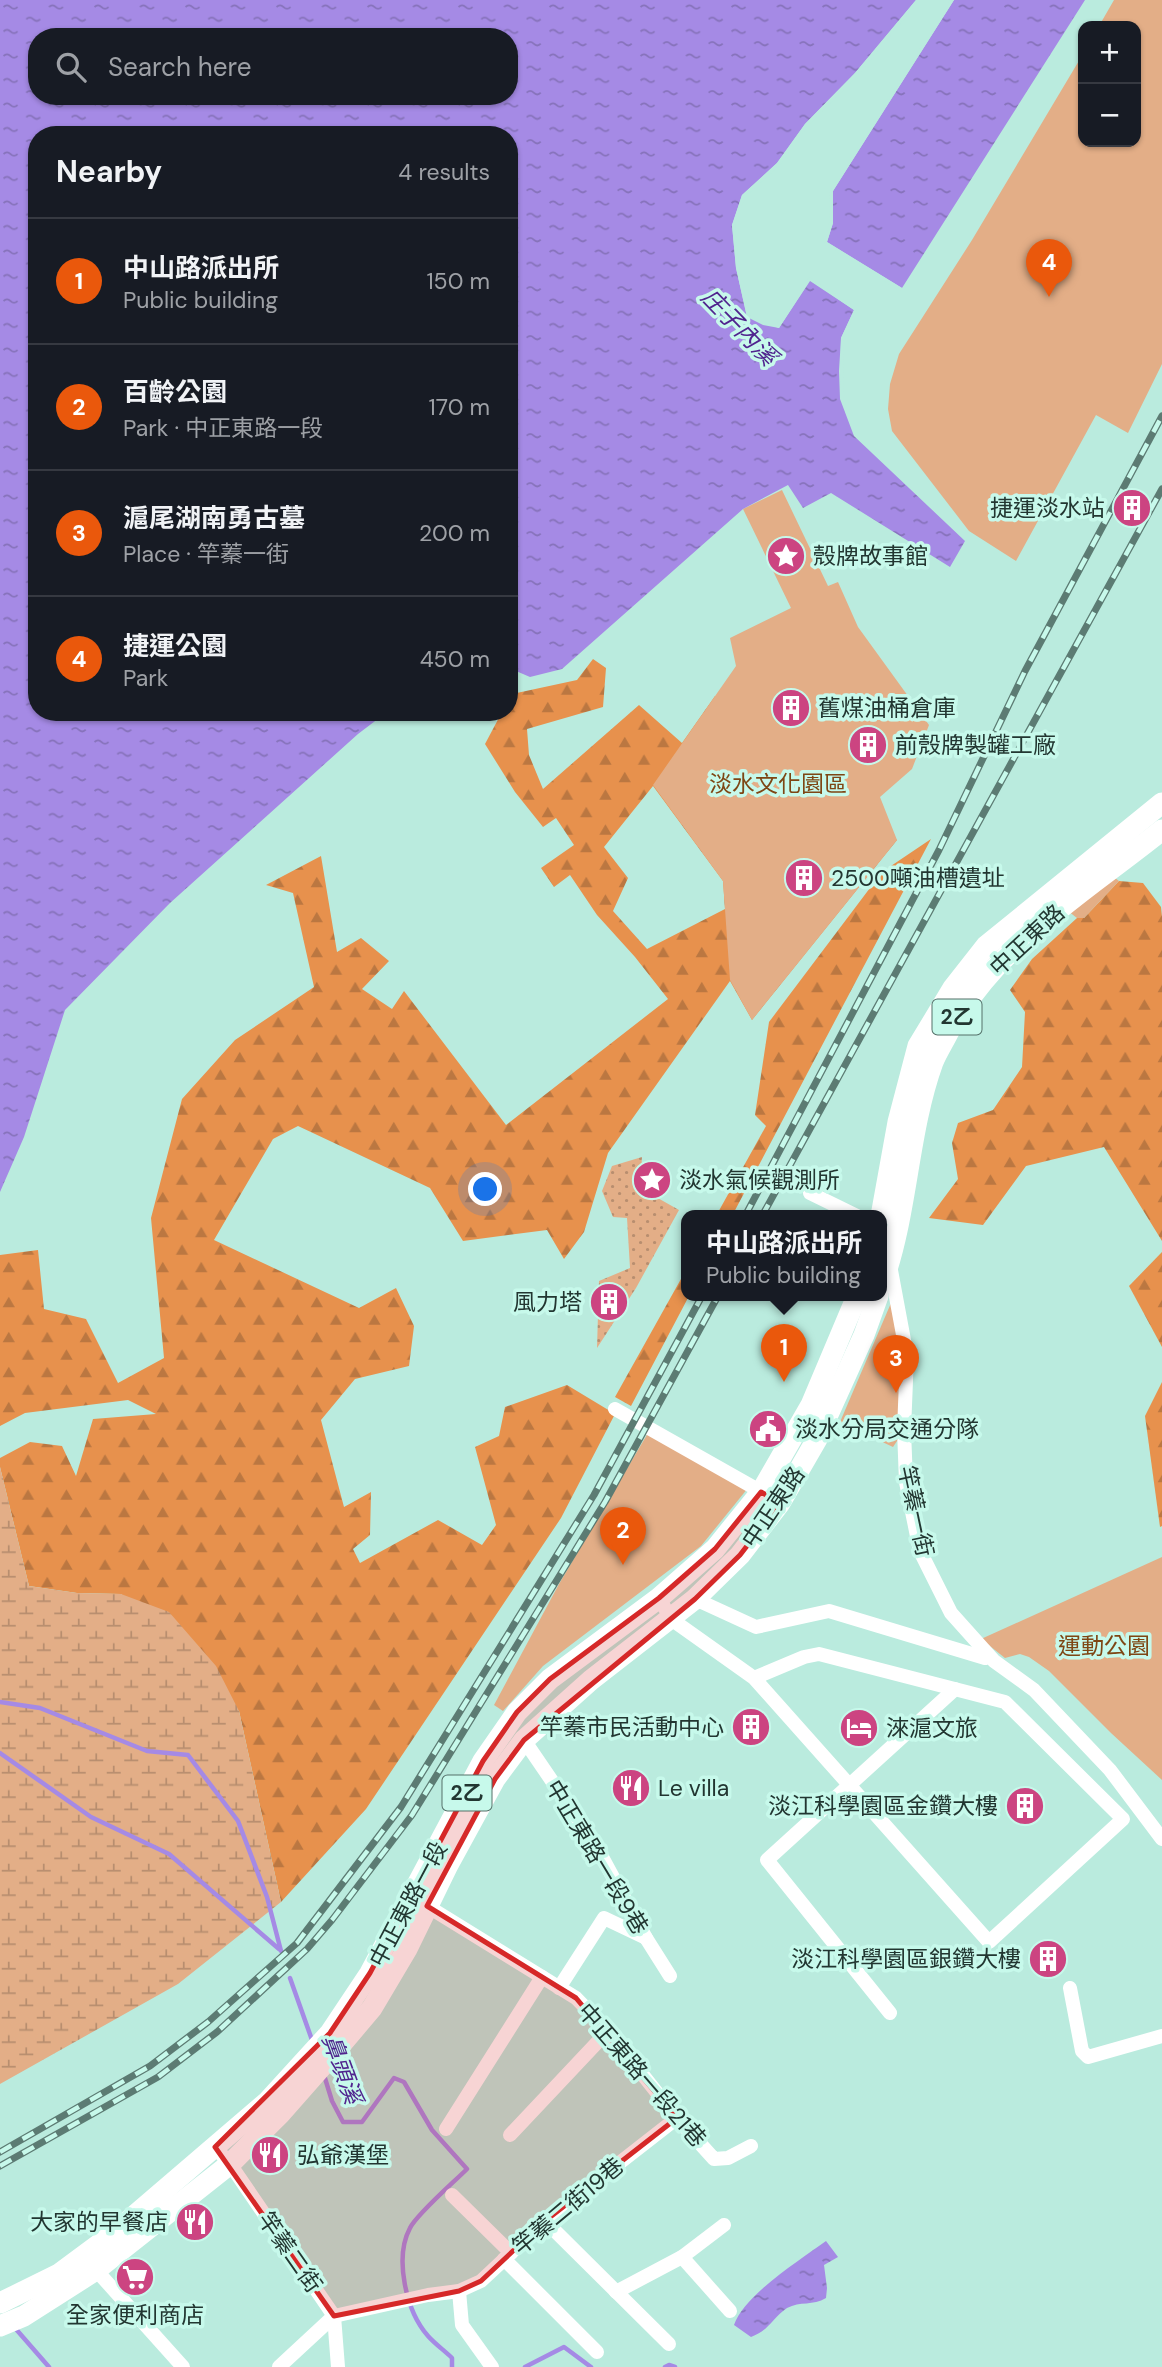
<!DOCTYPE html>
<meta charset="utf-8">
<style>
:root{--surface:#171b24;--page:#20242c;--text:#f1f3f6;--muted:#9ea1a6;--line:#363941;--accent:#ea580c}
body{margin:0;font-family:"DM Sans","Noto Sans TC",sans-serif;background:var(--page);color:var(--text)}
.controls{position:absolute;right:21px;top:21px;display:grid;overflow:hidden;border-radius:14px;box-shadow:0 2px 5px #0004}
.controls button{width:63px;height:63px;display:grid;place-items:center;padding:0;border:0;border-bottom:2px solid var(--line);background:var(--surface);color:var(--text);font:35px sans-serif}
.you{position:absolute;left:486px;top:1190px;width:24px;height:24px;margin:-18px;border:5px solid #fff;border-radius:50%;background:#1a73e8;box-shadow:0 0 0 10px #1a73e833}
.badge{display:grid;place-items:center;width:46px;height:46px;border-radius:50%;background:var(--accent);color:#fff;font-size:23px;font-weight:700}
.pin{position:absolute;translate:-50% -58px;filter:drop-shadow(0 2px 4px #0008)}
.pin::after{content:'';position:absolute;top:37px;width:24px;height:21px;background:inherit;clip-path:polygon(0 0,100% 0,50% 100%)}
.popup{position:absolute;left:681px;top:1210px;width:206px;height:91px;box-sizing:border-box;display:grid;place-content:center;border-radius:14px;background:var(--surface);filter:drop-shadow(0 2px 5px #0005);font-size:23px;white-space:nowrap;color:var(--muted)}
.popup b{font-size:26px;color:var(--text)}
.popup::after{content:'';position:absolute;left:50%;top:100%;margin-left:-14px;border:14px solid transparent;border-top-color:var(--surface)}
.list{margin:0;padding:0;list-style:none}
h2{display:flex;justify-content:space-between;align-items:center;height:91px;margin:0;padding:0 28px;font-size:30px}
h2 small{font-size:23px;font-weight:400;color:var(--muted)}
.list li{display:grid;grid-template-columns:46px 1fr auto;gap:21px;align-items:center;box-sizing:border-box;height:126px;padding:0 28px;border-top:2px solid var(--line)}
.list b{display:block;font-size:26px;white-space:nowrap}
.list p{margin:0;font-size:23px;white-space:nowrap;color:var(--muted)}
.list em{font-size:23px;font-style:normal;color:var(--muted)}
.icon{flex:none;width:38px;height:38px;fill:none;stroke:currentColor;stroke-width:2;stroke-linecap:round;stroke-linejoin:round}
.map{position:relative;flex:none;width:1162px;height:2367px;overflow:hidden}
.search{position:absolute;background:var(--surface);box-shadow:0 2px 5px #0004;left:28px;top:28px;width:490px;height:77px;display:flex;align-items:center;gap:18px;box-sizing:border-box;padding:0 24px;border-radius:28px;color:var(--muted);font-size:26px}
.panel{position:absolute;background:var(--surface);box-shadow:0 2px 5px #0004;left:28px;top:126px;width:490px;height:595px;border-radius:28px}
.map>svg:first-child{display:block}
</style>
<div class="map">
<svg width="1162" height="2367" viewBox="0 0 1162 2367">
<defs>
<pattern id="grass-dots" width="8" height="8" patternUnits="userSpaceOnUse" patternTransform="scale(1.75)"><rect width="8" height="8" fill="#e3ae87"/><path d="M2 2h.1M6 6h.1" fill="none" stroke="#b88e6f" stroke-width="1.8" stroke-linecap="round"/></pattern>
<pattern id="forest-firs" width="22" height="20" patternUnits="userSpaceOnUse" patternTransform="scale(1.75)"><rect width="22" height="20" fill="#e7914d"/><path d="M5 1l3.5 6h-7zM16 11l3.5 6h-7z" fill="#bb7741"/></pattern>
<pattern id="wetland-marsh" width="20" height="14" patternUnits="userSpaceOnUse" patternTransform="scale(1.75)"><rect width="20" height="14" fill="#e3ae87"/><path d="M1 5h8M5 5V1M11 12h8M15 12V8" fill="none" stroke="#b88e6f"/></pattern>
<pattern id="water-ripples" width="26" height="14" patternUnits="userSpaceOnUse" patternTransform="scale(1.75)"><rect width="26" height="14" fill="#a58ae5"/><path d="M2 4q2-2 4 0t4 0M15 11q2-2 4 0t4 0" fill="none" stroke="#8672ba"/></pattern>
</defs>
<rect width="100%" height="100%" fill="#baebde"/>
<polygon fill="url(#grass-dots)" points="642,1157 640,1188 679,1210 636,1288 597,1348 599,1281 630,1268 627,1218 613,1217 602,1191 612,1166"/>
<g fill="url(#forest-firs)" fill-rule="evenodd">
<path d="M 593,659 L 606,668 L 603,707 L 527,729 L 529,755 L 543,789 L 639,705 L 682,743 L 715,696 L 897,840 L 752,1020 L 730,981 L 608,1153 L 584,1232 L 564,1259 L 547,1230 L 463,1241 L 430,1188 L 298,1126 L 273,1139 L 214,1240 L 359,1308 L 396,1288 L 414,1326 L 409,1366 L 355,1379 L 321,1420 L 344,1507 L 371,1492 L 370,1535 L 353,1549 L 360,1563 L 438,1520 L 482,1545 L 496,1525 L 475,1447 L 499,1436 L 505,1407 L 567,1385 L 615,1414 L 561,1518 L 366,1809 L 281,1902 L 239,1711 L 121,1594 L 77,1593 L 29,1586 L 0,1467 L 0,1458 L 30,1442 L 62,1446 L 76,1476 L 93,1419 L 156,1414 L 128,1400 L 25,1413 L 0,1426 L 0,1255 L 38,1250 L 44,1309 L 86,1319 L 118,1383 L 164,1358 L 151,1218 L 182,1099 L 235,1040 L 314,987 L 293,893 L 266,885 L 321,856 L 337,952 L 361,938 L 389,961 L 362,989 L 392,1009 L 404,991 L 506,1125 L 668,999 L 635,957 L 597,915 L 570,875 L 554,887 L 541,868 L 574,845 L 556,818 L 543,827 L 515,792 L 485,744 L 502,712 L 509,712 L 509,700 L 512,694 L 577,680 ZM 653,786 L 723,881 L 725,909 L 647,949 L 613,911 L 628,878 L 604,847 Z"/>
<polygon points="931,839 732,1216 716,1216 766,1126 755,1115 769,1022 882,872"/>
<polygon points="1119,881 1143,883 1161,907 1162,917 1162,1241 1104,1147 1026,1166 983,1225 929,1218 958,1179 952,1143 958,1123 993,1110 1022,1067 1025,1012 1010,990 1032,959 1077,918 1084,918"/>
<polygon points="1162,1252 1162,1347 1129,1286"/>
<polygon points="686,1270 686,1296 689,1296 631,1406 615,1397"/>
<polygon points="1162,1382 1162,1526 1160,1527 1145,1416"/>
</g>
<polygon fill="url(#wetland-marsh)" points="0,1467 29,1586 77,1593 121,1594 169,1612 216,1666 239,1711 281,1902 178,1984 0,2084"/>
<g fill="#e3ae87">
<polygon points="1114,0 1162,0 1162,364 1128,433 1096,415 1016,561 969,531 892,431 888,409 890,384 899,354 972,240 1083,54 1083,142 1136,142 1136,26 1099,26"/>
<polygon points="782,490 828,586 838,582 858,627 929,725 912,769 880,797 897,840 752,1020 730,980 723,881 653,785 736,666 730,638 791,608 743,509"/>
<polygon points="1110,874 1119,881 1084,918 1077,918 1064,908"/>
<polygon points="891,1303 902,1355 901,1435 893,1447 840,1422"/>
<polygon points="648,1433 748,1488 701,1546 543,1666 503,1711 494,1705 559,1584"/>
<polygon points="1162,1557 1162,1780 1111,1733 1049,1671 1029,1657 1020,1654 1005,1658 981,1639"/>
</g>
<g fill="url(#water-ripples)" fill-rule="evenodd">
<path d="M 0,0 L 916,0 L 855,73 L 805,124 L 777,163 L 742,195 L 732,225 L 736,268 L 747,317 L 779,328 L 810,280 L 854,310 L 841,338 L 839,371 L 840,399 L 854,436 L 965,541 L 950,567 L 831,493 L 803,508 L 788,485 L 743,509 L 562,669 L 530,677 L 509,668 L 509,135 L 37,135 L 37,712 L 387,712 L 358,734 L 170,903 L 65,1010 L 24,1137 L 0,1192 ZM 37,37 L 509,37 L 509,96 L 37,96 Z"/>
<polygon points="954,0 1085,0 902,288 827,242 833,223 833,191"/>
<path d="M 826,2241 L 838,2257 L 824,2265 L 827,2288 L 826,2298 C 813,2306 800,2301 787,2308 C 772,2318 770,2330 751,2337 L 734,2325 C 744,2295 800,2260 826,2241 Z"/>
</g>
<g fill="#baebde">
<polygon points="916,0 920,0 858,75 808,126 780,165 745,197 735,225 739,267 750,315 764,322 777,324 809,277 857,308 844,339 843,393 840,399 841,338 854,310 810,281 779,328 763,325 747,317 736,268 732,225 742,195 777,163 805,124 855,73"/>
<polygon points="950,0 954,0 833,191 833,223 827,242 902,288 900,291 824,244 829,223 830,191"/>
</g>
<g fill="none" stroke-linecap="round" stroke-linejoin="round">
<g stroke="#a58ae5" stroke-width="4.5">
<polyline points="0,1702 40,1708 147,1751 188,1755 238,1821 267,1897 281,1951"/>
<polyline points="0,1753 91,1817 169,1854 279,1949"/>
<polyline points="290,1978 312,2040"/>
<path d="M 324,2075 L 332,2101 L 343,2122 L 362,2122 L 394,2078 L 404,2082 L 432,2130 L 467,2169 C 454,2182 417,2214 410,2228 C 394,2258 406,2311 428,2336 C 435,2344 445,2351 452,2358 L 452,2367"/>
<polyline points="15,2328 49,2367"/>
<polyline points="525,2367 564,2347 591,2367"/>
<polyline points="665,2367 669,2365 675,2367"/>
</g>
<g stroke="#fff" stroke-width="14">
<polyline points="810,1193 857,1216"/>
<polyline points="890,1265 907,1356 904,1430 906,1482 920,1551 951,1613 994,1661 1034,1690 1110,1770 1162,1839"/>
<polyline points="615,1409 767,1495"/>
<polyline points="659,1598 671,1619 754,1678 989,1942 1123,1819 1005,1702 819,1654 804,1657 754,1678"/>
<polyline points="695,1599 756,1627 829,1611 985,1658"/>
<polyline points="524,1740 595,1844 646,1938 670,1976"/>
<polyline points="427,1906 576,1998 608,2031 677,2118 714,2159 728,2158 751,2146"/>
<polyline points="559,1988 604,1918 646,1938"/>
<polyline points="1070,1988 1082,2051 1088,2057 1162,2036"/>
<polyline points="890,2013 767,1860 955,1689"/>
<polyline points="446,2129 542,1977"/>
<polyline points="510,2135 608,2031"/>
<polyline points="215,2147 230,2164 334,2316 338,2367"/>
<polyline points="452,2195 511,2253"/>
<polyline points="545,2221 669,2344"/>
<polyline points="682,2257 730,2311"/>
<polyline points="504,2259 597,2352"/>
<polyline points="96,2270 183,2367"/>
<polyline points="459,2291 462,2325 492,2367"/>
<polyline points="616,2292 682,2257 724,2225"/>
<polyline points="279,2367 334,2316 428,2295 459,2291 481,2281 545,2221 677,2118"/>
</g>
<g stroke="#fff" stroke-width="21">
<polyline points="881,1216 898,1122 918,1046 953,988 986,946 1162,803"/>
<path d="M 882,1284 C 908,1213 907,1134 933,1062 C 937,1052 943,1043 948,1033 C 996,944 1085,892 1162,830"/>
<polyline points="0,2303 59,2274 113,2234 267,2102 330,2033 370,1973 483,1761 517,1712 550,1679 659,1598 715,1549 761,1492 811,1405 857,1296"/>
<polyline points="0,2326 24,2316 96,2270 230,2164 280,2114 339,2047 372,2008 407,1949 448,1865 495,1779 524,1740 591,1680 695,1599 740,1555 780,1503 817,1439 864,1335 878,1296"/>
</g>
<g stroke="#5c7b73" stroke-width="7">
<g id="rail">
<polyline points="745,1216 939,850 1025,671 1162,416"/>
<polyline points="762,1216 1162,489"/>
<polyline points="0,2152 150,2066 208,2022 297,1943 401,1807 594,1495 702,1296"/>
<polyline points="0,2166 158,2077 217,2032 307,1949 332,1920 412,1815 605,1502 718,1296"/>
</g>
</g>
<use href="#rail" stroke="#c7f9eb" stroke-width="4.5" stroke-dasharray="13" stroke-linecap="butt"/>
</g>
<path fill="#d62828" fill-opacity="0.2" stroke="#d62828" stroke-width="5" stroke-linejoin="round" d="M 761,1492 L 780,1503 L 740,1555 L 695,1599 L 524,1740 L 495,1779 L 427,1906 L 576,1998 L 677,2118 L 545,2221 L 481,2281 L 459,2291 L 334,2316 L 215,2147 L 330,2033 L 370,1973 L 483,1761 L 517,1712 L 550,1679 L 659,1598 L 715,1549 Z"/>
<defs>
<g id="building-disc" transform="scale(2.0125)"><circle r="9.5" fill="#cc4481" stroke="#c7f9eb"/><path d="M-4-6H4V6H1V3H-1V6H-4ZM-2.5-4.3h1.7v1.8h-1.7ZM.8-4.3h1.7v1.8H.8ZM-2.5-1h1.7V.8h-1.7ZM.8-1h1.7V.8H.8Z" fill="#fff"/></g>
<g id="sight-disc" transform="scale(2.0125)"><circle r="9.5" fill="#cc4481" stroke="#c7f9eb"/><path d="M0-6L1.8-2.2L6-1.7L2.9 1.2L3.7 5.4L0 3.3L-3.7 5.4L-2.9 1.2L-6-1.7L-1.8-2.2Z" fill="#fff"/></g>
<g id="civic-disc" transform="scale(2.0125)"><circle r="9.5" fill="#cc4481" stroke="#c7f9eb"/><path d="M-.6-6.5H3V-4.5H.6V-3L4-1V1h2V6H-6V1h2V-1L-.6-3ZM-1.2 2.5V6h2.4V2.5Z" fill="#fff"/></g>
<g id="hotel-disc" transform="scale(2.0125)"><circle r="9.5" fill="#cc4481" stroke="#c7f9eb"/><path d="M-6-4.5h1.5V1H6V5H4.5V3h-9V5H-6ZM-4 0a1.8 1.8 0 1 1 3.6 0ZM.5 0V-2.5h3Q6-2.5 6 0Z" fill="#fff"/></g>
<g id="restaurant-disc" transform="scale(2.0125)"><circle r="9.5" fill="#cc4481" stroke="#c7f9eb"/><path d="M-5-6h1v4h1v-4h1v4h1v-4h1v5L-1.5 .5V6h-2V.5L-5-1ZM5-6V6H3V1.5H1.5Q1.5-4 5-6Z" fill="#fff"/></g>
<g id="supermarket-disc" transform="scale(2.0125)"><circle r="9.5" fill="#cc4481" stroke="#c7f9eb"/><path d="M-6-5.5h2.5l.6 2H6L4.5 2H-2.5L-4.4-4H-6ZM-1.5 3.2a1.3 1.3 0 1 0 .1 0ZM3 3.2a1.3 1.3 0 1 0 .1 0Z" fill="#fff"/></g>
</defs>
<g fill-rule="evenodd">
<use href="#building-disc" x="1132" y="508"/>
<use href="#sight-disc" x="786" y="556"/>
<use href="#building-disc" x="791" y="708"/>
<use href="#building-disc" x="868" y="745"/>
<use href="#building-disc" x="804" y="878"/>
<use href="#sight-disc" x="652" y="1180"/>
<use href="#building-disc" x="609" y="1302"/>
<use href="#civic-disc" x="768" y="1429"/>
<use href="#building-disc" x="751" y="1727"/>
<use href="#hotel-disc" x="859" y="1728"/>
<use href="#restaurant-disc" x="631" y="1788"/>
<use href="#building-disc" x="1025" y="1806"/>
<use href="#building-disc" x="1048" y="1959"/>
<use href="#restaurant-disc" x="270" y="2155"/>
<use href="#restaurant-disc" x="195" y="2222"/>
<use href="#supermarket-disc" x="135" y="2277"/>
</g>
<g text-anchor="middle" stroke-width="7" stroke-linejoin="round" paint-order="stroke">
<g fill="#c7f9eb" stroke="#547069" stroke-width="2">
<rect x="932.5" y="999.5" width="49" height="35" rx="5"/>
<rect x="442.5" y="1775.5" width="49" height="35" rx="5"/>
</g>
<g font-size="21" font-weight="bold" fill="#223631">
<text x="957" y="1024">2乙</text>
<text x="467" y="1800">2乙</text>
</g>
<g font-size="23" fill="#223631" stroke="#c7f9eb" text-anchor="start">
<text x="1105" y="516" text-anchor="end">捷運淡水站</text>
<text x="813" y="564">殼牌故事館</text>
<text x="818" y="716">舊煤油桶倉庫</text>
<text x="895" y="753">前殼牌製罐工廠</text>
<text x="831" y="886">2500噸油槽遺址</text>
<text x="679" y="1188">淡水氣候觀測所</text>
<text x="582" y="1310" text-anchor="end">風力塔</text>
<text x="795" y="1437">淡水分局交通分隊</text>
<text x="724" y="1735" text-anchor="end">竿蓁市民活動中心</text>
<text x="886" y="1736">淶滬文旅</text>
<text x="658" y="1796">Le villa</text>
<text x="998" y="1814" text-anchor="end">淡江科學園區金鑽大樓</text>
<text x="1021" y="1967" text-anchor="end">淡江科學園區銀鑽大樓</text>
<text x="297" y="2163">弘爺漢堡</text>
<text x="168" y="2230" text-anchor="end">大家的早餐店</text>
<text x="135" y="2323" text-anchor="middle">全家便利商店</text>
</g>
<g font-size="23" fill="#7e4614" stroke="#c7f9eb">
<text x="778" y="792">淡水文化園區</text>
<text x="1104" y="1654">運動公園</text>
</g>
<g font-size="23" fill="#223631" stroke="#c7f9eb">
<text transform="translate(1027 940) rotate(-43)" y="8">中正東路</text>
<text transform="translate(773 1507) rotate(-56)" y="8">中正東路</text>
<text transform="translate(916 1511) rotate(78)" y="8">竿蓁一街</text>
<text transform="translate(597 1857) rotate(59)" y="8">中正東路一段9巷</text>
<text transform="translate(408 1904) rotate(-62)" y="8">中正東路一段</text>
<text transform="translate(642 2075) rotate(49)" y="8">中正東路一段21巷</text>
<text transform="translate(568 2206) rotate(-40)" y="8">竿蓁二街19巷</text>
<text transform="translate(290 2252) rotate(55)" y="8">竿蓁二街</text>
</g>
<g font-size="24" font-style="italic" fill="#50248e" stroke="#c7f9eb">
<text transform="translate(739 327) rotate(46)" y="8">庄子內溪</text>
<text transform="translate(342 2069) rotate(70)" y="8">鼻頭溪</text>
</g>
</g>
</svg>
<div class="controls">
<button>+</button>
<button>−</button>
</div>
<div class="you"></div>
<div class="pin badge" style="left:784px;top:1382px">1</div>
<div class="popup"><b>中山路派出所</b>Public building</div>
<div class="pin badge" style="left:623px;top:1565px">2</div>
<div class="pin badge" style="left:896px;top:1393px">3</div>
<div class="pin badge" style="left:1049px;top:297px">4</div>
<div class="search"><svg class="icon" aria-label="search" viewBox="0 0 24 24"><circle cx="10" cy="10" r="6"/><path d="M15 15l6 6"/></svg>Search here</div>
<section class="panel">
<h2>Nearby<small>4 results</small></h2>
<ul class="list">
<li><span class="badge">1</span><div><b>中山路派出所</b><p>Public building</p></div><em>150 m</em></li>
<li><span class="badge">2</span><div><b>百齡公園</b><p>Park · 中正東路一段</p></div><em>170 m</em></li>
<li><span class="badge">3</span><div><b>滬尾湖南勇古墓</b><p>Place · 竿蓁一街</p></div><em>200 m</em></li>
<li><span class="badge">4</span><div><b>捷運公園</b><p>Park</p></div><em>450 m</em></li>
</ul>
</section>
</div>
